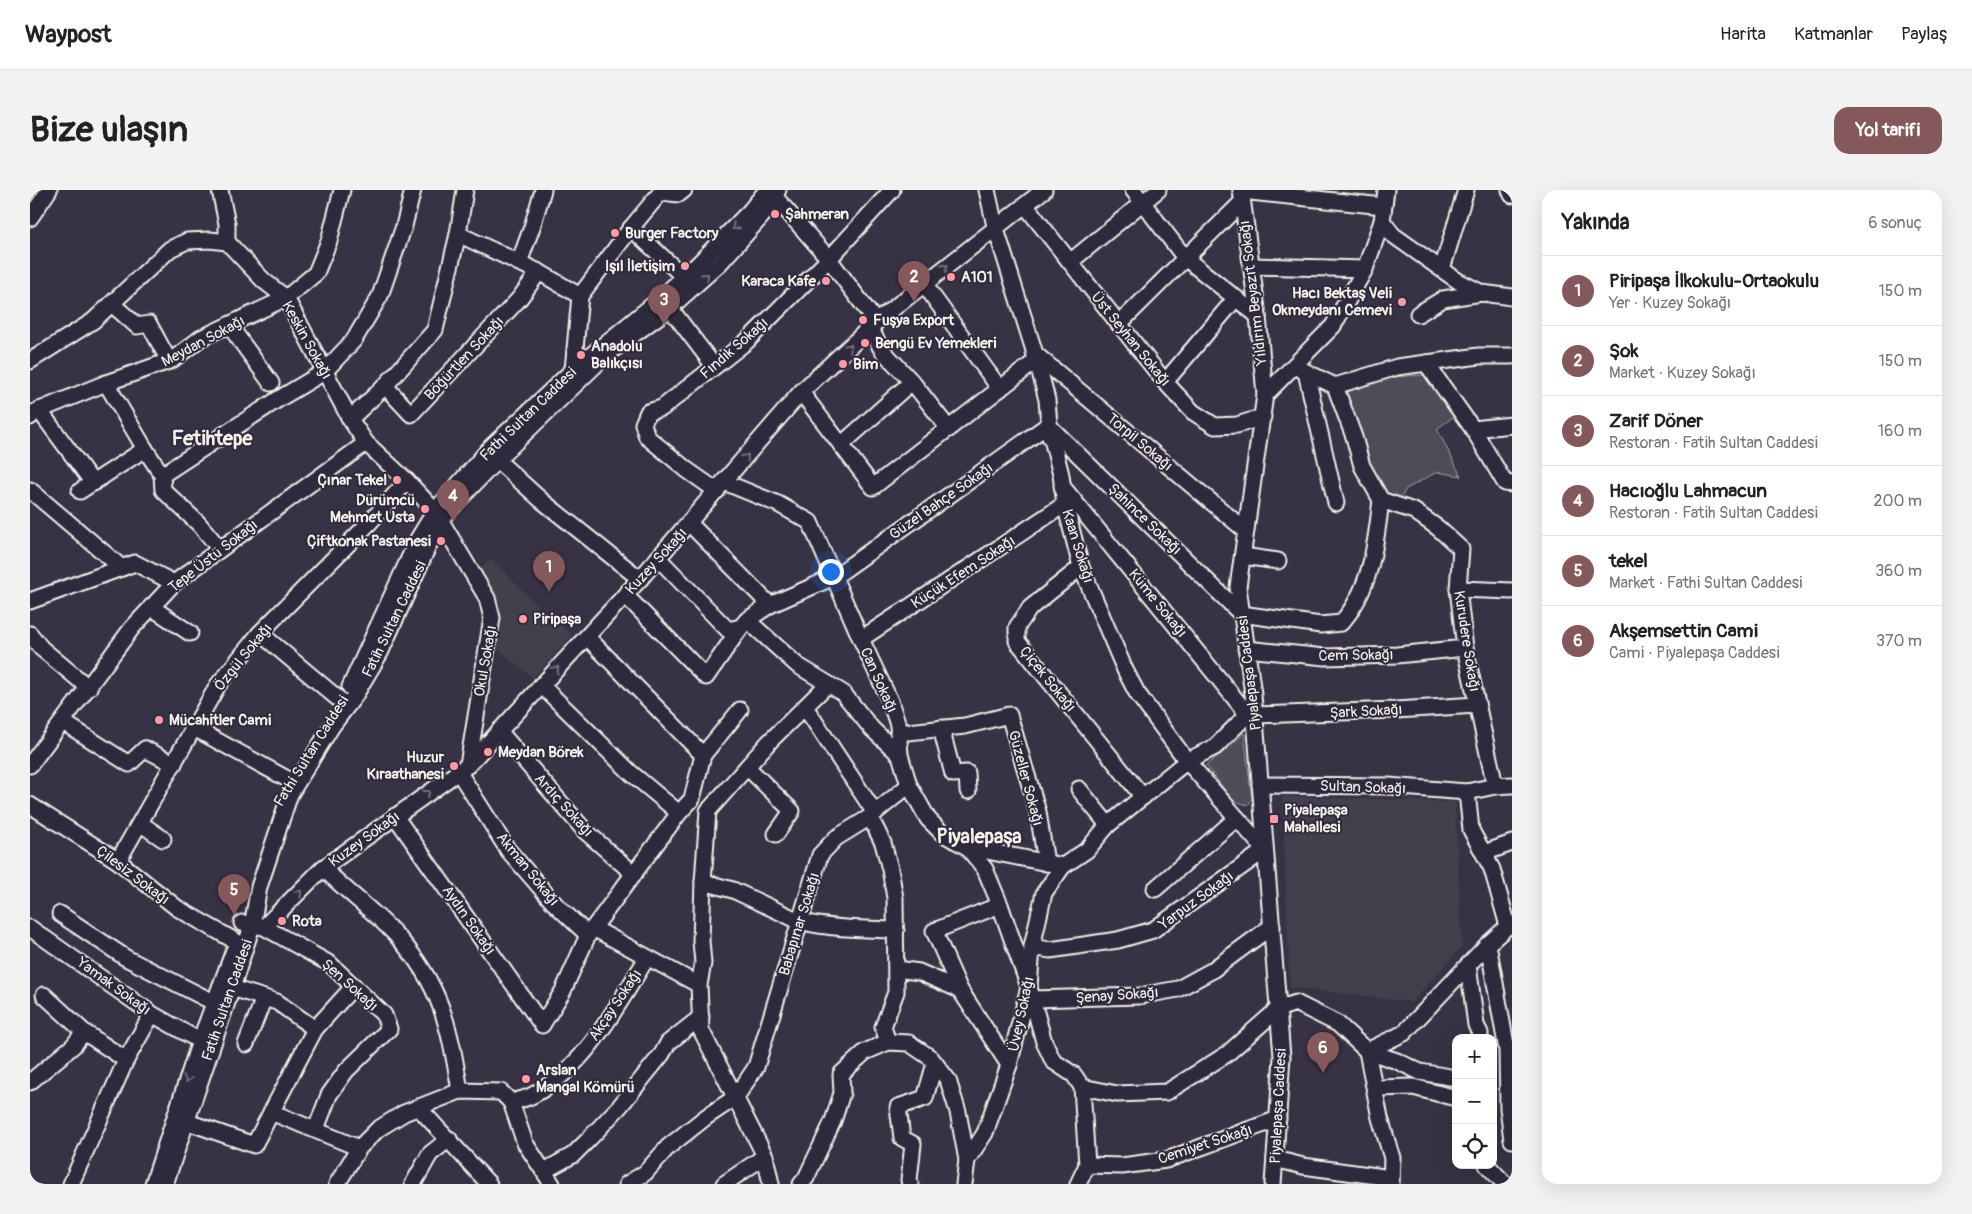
<!DOCTYPE html>
<html lang="tr">
<meta charset="utf-8">
<style>
:root{--surface:#fff;--page:#f2f2f2;--text:#222;--muted:#767676;--line:#e0e0e0;--accent:#85585c}
body{margin:0;font-family:Pangolin,sans-serif;background:var(--page);color:var(--text)}
.controls{position:absolute;right:15px;bottom:15px;display:grid;overflow:hidden;border-radius:10px;box-shadow:0 5px 20px #0002}
.controls button{width:45px;height:45px;display:grid;place-items:center;padding:0;border:0;border-bottom:1px solid var(--line);background:var(--surface);color:var(--text);font:25px sans-serif}
.you{position:absolute;left:800px;top:381px;width:18px;height:18px;margin:-12px;border:4px solid #fff;border-radius:50%;background:#1a73e8;box-shadow:0 0 0 8px #1a73e833}
.badge{display:grid;place-items:center;width:32px;height:32px;border-radius:50%;background:var(--accent);color:#fff;font-size:16px;font-weight:700}
.pin{position:absolute;translate:-50% -41px;filter:drop-shadow(0 1px 2px #0008)}
.pin::after{content:'';position:absolute;top:26px;width:18px;height:15px;background:inherit;clip-path:polygon(0 0,100% 0,50% 100%)}
.list{margin:0;padding:0;list-style:none}
h2{display:flex;justify-content:space-between;align-items:center;height:65px;margin:0;padding:0 20px;font-size:21px}
h2 small{font-size:16px;font-weight:400;color:var(--muted)}
.list li{display:grid;grid-template-columns:32px 1fr auto;gap:15px;align-items:center;box-sizing:border-box;height:70px;padding:0 20px;border-top:1px solid var(--line)}
.list b{display:block;font-size:19px;white-space:nowrap}
.list p{margin:0;font-size:16px;white-space:nowrap;color:var(--muted)}
.list em{font-size:16px;font-style:normal;color:var(--muted)}
.icon{flex:none;width:28px;height:28px;fill:none;stroke:currentColor;stroke-width:2;stroke-linecap:round;stroke-linejoin:round}
.map{position:relative;flex:none;width:1482px;height:994px;overflow:hidden;border-radius:15px}
header{display:flex;align-items:center;gap:30px;box-sizing:border-box;height:70px;padding:0 25px;background:var(--surface);border-bottom:1px solid var(--line)}
header strong{font-size:24px}
nav{display:flex;gap:28px;margin-inline-start:auto;font-size:18px}
.intro{display:flex;align-items:center;justify-content:space-between;box-sizing:border-box;height:120px;padding:0 30px}
h1{margin:0;font-size:35px}
.button{padding:12px 22px;border-radius:15px;background:var(--accent);color:#fff;font-size:18px;font-weight:700}
main{display:flex;gap:30px;padding:0 30px}
aside{flex:1;background:var(--surface);border-radius:15px;box-shadow:0 5px 20px #0002}
.map>svg:first-child{display:block}
</style>
<header>
<strong>Waypost</strong>
<nav><a>Harita</a><a>Katmanlar</a><a>Paylaş</a></nav>
</header>
<div class="intro"><h1>Bize ulaşın</h1><a class="button">Yol tarifi</a></div>
<main>
<div class="map">
<svg width="1482" height="994" viewBox="0 0 1482 994">
<rect width="100%" height="100%" fill="#373244"/>
<filter id="ink" filterUnits="userSpaceOnUse"><feTurbulence type="fractalNoise" baseFrequency=".02" numOctaves="2"/><feDisplacementMap in="SourceGraphic" scale="10" xChannelSelector="R" yChannelSelector="G"/><feConvolveMatrix kernelMatrix="1 2 1 2 8 2 1 2 1" color-interpolation-filters="sRGB"/></filter>
<g filter="url(#ink)">
<g fill="#433f4e">
<polygon points="462,369 528,437 531,434 542,445 503,488 462,454 467,423 450,379"/>
<polygon points="1252,606 1425,612 1432,756 1382,812 1260,797"/>
</g>
<g fill="#504b59" stroke="#a29ea0">
<polygon points="1394,185 1427,224 1407,239 1431,286 1407,282 1376,299 1369,311 1356,302 1333,264 1316,203 1345,188"/>
<polygon points="1214,543 1222,609 1218,615 1203,611 1176,575 1196,560"/>
</g>
<g fill="none" stroke-linecap="round" stroke-linejoin="round">
<g stroke="#f4f1e8" stroke-width="19">
<g id="minor">
<polyline points="190,0 197,34 197,52"/>
<polyline points="957,0 965,36 1007,170 1017,210 1020,247 1022,249 1031,285 1035,314 1051,377 1095,480 1107,503 1157,571 1235,660"/>
<polyline points="1103,0 1155,68 1228,126"/>
<polyline points="1211,0 1228,126 1235,205"/>
<polyline points="1480,0 1482,5"/>
<polyline points="1211,1 1353,16"/>
<polyline points="631,2 649,4 654,0"/>
<polyline points="744,6 799,69 846,132"/>
<polyline points="995,15 1135,192 1163,222 1185,236 1207,235 1233,227"/>
<polyline points="0,28 19,0"/>
<polyline points="1352,31 1363,45 1428,91 1452,103 1482,107"/>
<polyline points="601,38 654,87"/>
<polyline points="428,44 509,82 550,106"/>
<polyline points="1040,72 1128,0"/>
<polyline points="489,73 502,37 513,0"/>
<polyline points="1221,76 1335,79"/>
<polyline points="1412,79 1436,0"/>
<polyline points="894,94 970,199"/>
<polyline points="82,114 107,136 119,134 139,171"/>
<polyline points="640,118 684,176"/>
<polyline points="1388,124 1413,109 1452,103"/>
<polyline points="1089,134 1212,12"/>
<polyline points="199,135 241,193"/>
<polyline points="840,138 852,160 883,193 919,239"/>
<polyline points="1004,163 1216,341"/>
<polyline points="0,171 63,131 140,59 157,51 180,50 197,52 234,91 256,108 320,229 336,253 377,291 405,321 457,408 462,428 438,575"/>
<polyline points="1396,173 1443,239 1475,293 1482,294"/>
<polyline points="1264,176 1305,196 1324,247 1332,276 1351,310 1384,321 1408,338 1431,359 1428,399 1435,458 1465,596"/>
<polyline points="543,180 550,106 601,38 631,2"/>
<polyline points="1276,182 1306,313"/>
<polyline points="1135,192 1206,108"/>
<polyline points="76,193 115,259 132,285 133,300 169,334 190,359"/>
<polyline points="355,196 381,224 489,109 509,82"/>
<polyline points="1305,196 1367,177 1449,166 1482,166"/>
<polyline points="771,202 843,297 1007,170"/>
<polyline points="9,220 63,293"/>
<polyline points="0,227 5,222 76,193 142,170 171,148 256,108 286,83 299,51 312,0"/>
<polyline points="320,229 355,196 405,140 428,44 435,0"/>
<polyline points="1443,239 1482,235"/>
<polyline points="811,255 877,196 883,193"/>
<polyline points="467,270 511,310 610,389"/>
<polyline points="132,285 247,210 294,182 324,150 350,106 374,36 383,0"/>
<polyline points="694,292 748,314 780,332 830,447 860,511 868,535 870,565 879,595 898,629 913,644 937,657 1033,676 1057,660 1078,635 1157,571 1185,557 1218,524"/>
<polyline points="1032,296 1224,532"/>
<polyline points="0,300 92,378"/>
<polyline points="50,301 115,259"/>
<polyline points="687,301 657,280 617,247 613,234 618,222 632,218 717,151 799,69 862,0"/>
<polyline points="1213,366 1248,371"/>
<polyline points="628,368 698,440 711,437 717,430 740,415 659,333"/>
<polyline points="1051,377 1000,418 987,437 987,451 1113,607"/>
<polyline points="1428,399 1482,401"/>
<polyline points="595,405 676,487 711,437"/>
<polyline points="0,411 105,373 144,393"/>
<path d="M 740,415 L 804,387 L 1018,235 L 1211,424 L 1291,435 L 1311,433 C 1341,400 1346,353 1351,310"/>
<polyline points="121,417 160,443"/>
<polyline points="717,430 767,475 813,503 842,539 870,565"/>
<polyline points="230,443 312,512"/>
<polyline points="0,444 11,458 59,498"/>
<polyline points="557,447 673,565"/>
<polyline points="831,449 1035,314"/>
<polyline points="1216,459 1295,467 1367,465 1435,458"/>
<polyline points="511,495 601,583 649,623"/>
<polyline points="320,497 388,349 405,321 461,257 543,180 631,108 669,73 720,21 737,0"/>
<polyline points="775,517 845,623"/>
<polyline points="1224,525 1366,520 1447,515"/>
<polyline points="33,532 99,574 115,559 144,574"/>
<polyline points="164,538 259,590"/>
<polyline points="911,538 923,584 937,583 938,601"/>
<polyline points="469,541 555,641 604,684"/>
<polyline points="868,543 935,536 979,525 1008,622 1016,673"/>
<polyline points="0,575 102,438 144,393 336,253"/>
<polyline points="717,577 762,621 746,644"/>
<polyline points="428,581 478,660 523,712 558,745"/>
<polyline points="1230,595 1358,596 1437,602 1465,596 1482,595"/>
<polyline points="1049,599 1078,635"/>
<polyline points="1437,602 1441,640 1462,679 1478,736"/>
<polyline points="0,615 88,671 147,718 207,752"/>
<polyline points="365,626 512,835 533,801 558,745 649,623 662,609 673,565 710,520"/>
<polyline points="840,627 853,653 860,679 865,708 866,802 853,837 858,852"/>
<polyline points="110,633 133,649"/>
<polyline points="937,657 955,679 970,715 999,797 1014,852 1023,871 1044,885 1052,897 1057,975"/>
<polyline points="1454,663 1482,653"/>
<polyline points="88,671 188,495 230,443 340,332 377,291"/>
<path d="M 293,678 C 317,702 344,721 366,745 C 411,794 420,838 430,901"/>
<path d="M 673,692 L 703,700 L 769,731 C 801,739 834,739 866,740"/>
<polyline points="1125,699 1207,628"/>
<polyline points="970,715 904,741 930,800 979,875"/>
<polyline points="30,724 96,768 183,812"/>
<polyline points="212,733 234,737 300,774 354,825 359,839 316,881 299,905 286,939"/>
<polyline points="234,737 293,678 438,575 610,389 771,202 846,132 1014,0"/>
<polyline points="0,738 122,824 170,851"/>
<polyline points="563,738 669,795"/>
<polyline points="1458,754 1477,860 1478,918 1482,950"/>
<polyline points="1002,757 1020,760 1088,750 1123,740 1235,660"/>
<polyline points="1438,775 1446,835 1450,843 1450,848"/>
<polyline points="867,779 889,782 930,800"/>
<polyline points="193,794 202,798 247,812 285,839"/>
<polyline points="14,805 54,842 96,870"/>
<polyline points="1002,809 1109,806 1148,799 1181,781 1242,736"/>
<polyline points="216,854 234,808"/>
<polyline points="1337,861 1374,843 1458,754 1478,736"/>
<polyline points="1337,861 1367,871 1390,882 1426,888"/>
<polyline points="0,892 43,856 54,842"/>
<polyline points="1052,897 1087,904 1137,902 1197,864 1248,819 1266,813 1308,834 1337,861 1350,928 1362,968 1361,994"/>
<polyline points="1345,898 1383,897 1426,908"/>
<path d="M 481,912 C 488,910 496,909 503,905 C 556,877 586,817 617,768"/>
<polyline points="388,917 459,994"/>
<polyline points="241,922 329,958"/>
<polyline points="155,931 224,955 285,839 324,796"/>
<polyline points="1245,969 1273,976 1361,988"/>
<polyline points="937,970 955,943 979,875 999,797 1002,757 1014,703 1033,676"/>
<polyline points="1057,975 1092,976 1136,970 1248,929"/>
<polyline points="1457,975 1475,994"/>
<polyline points="514,981 543,965 559,949 590,916 632,864 638,853 671,827"/>
<polyline points="41,994 96,870 122,824"/>
<polyline points="123,994 170,851 204,760"/>
<polyline points="135,994 202,798 222,736 229,697 260,604 302,536 324,507 350,463 410,330 467,270 577,164 640,118 690,73 732,26 748,0"/>
<polyline points="307,994 329,958 348,939 374,923 430,901 471,902 481,912 495,953 522,994"/>
<polyline points="383,994 400,964 419,949"/>
<polyline points="597,994 615,983 638,957 676,927 706,907 726,877 790,665 806,648 840,627 879,595"/>
<polyline points="694,994 735,966"/>
<polyline points="741,994 735,966 671,840 669,795 673,773 671,751 673,692 678,621 739,552 798,494"/>
<polyline points="771,994 776,988 803,931 812,903 811,884 835,862 858,852 879,853 901,868 918,890 928,922 937,970 934,994"/>
<polyline points="880,994 879,990 883,954 872,948 868,917 895,908 905,873"/>
<polyline points="1048,994 1057,975"/>
<polyline points="1243,994 1252,867 1223,504 1208,397 1235,205 1303,136 1335,79 1352,31 1356,0"/>
</g>
</g>
<use href="#minor" stroke="#2f2a3d" stroke-width="15"/>
</g>
<defs><path id="oneway-chevron" d="M-2-3.5L2.5 0L-2 3.5" fill="none" stroke-width="1.6" stroke-linecap="round" stroke-linejoin="round" transform="scale(1.25)"/></defs>
<g stroke="#747079">
<use href="#oneway-chevron" transform="translate(705 37) rotate(134)"/>
<use href="#oneway-chevron" transform="translate(915 77) rotate(-39)"/>
<use href="#oneway-chevron" transform="translate(676 86) rotate(-42)"/>
<use href="#oneway-chevron" transform="translate(819 157) rotate(-43)"/>
<use href="#oneway-chevron" transform="translate(716 267) rotate(-50)"/>
<use href="#oneway-chevron" transform="translate(526 479) rotate(-47)"/>
<use href="#oneway-chevron" transform="translate(397 603) rotate(-35)"/>
<use href="#oneway-chevron" transform="translate(269 703) rotate(-45)"/>
<use href="#oneway-chevron" transform="translate(157 889) rotate(108)"/>
</g>
</g>
<g fill="#ff9aa2" stroke="#2f2a3d" stroke-width="2">
<circle cx="745" cy="24" r="5"/>
<circle cx="585" cy="43" r="5"/>
<circle cx="655" cy="76" r="5"/>
<circle cx="921" cy="87" r="5"/>
<circle cx="796" cy="91" r="5"/>
<circle cx="1372" cy="112" r="5"/>
<circle cx="833" cy="130" r="5"/>
<circle cx="835" cy="153" r="5"/>
<circle cx="551" cy="165" r="5"/>
<circle cx="813" cy="174" r="5"/>
<circle cx="367" cy="290" r="5"/>
<circle cx="395" cy="319" r="5"/>
<circle cx="411" cy="351" r="5"/>
<circle cx="493" cy="429" r="5"/>
<circle cx="129" cy="530" r="5"/>
<circle cx="458" cy="562" r="5"/>
<circle cx="424" cy="576" r="5"/>
<rect x="1239" y="624" width="10" height="10" rx="2.5"/>
<circle cx="252" cy="731" r="5"/>
<circle cx="496" cy="889" r="5"/>
</g>
<g text-anchor="middle" stroke-width="4" stroke-linejoin="round" paint-order="stroke">
<g font-size="15" font-weight="bold" fill="#f4f1e8" stroke="#2f2a3d" text-anchor="start">
<text x="755" y="29">Şahmeran</text>
<text x="595" y="48">Burger Factory</text>
<text x="645" y="81" text-anchor="end">Işıl İletişim</text>
<text x="931" y="92">A101</text>
<text x="786" y="96" text-anchor="end">Karaca Kafe</text>
<text x="1362" y="108" text-anchor="end">Hacı Bektaş Veli<tspan x="1362" dy="17">Okmeydanı Cemevi</tspan></text>
<text x="843" y="135">Fuşya Export</text>
<text x="845" y="158">Bengü Ev Yemekleri</text>
<text x="561" y="161">Anadolu<tspan x="561" dy="17">Balıkçısı</tspan></text>
<text x="823" y="179">Bim</text>
<text x="357" y="295" text-anchor="end">Çınar Tekel</text>
<text x="385" y="315" text-anchor="end">Dürümcü<tspan x="385" dy="17">Mehmet Usta</tspan></text>
<text x="401" y="356" text-anchor="end">Çiftkonak Pastanesi</text>
<text x="503" y="434">Piripaşa</text>
<text x="139" y="535">Mücahitler Cami</text>
<text x="468" y="567">Meydan Börek</text>
<text x="414" y="572" text-anchor="end">Huzur<tspan x="414" dy="17">Kıraathanesi</tspan></text>
<text x="1254" y="625">Piyalepaşa<tspan x="1254" dy="17">Mahallesi</tspan></text>
<text x="262" y="736">Rota</text>
<text x="506" y="885">Arslan<tspan x="506" dy="17">Mangal Kömürü</tspan></text>
</g>
<g font-size="15" fill="#f4f1e8" stroke="#2f2a3d">
<text transform="translate(1223 103) rotate(-97)" y="5">Yıldırım Beyazıt Sokağı</text>
<text transform="translate(1101 149) rotate(51)" y="5">Üst Seyhan Sokağı</text>
<text transform="translate(277 150) rotate(61)" y="5">Keskin Sokağı</text>
<text transform="translate(173 151) rotate(-28)" y="5">Meydan Sokağı</text>
<text transform="translate(704 158) rotate(-41)" y="5">Fındık Sokağı</text>
<text transform="translate(434 168) rotate(-47)" y="5">Böğürtlen Sokağı</text>
<text transform="translate(498 224) rotate(-44)" y="5">Fathi Sultan Caddesi</text>
<text transform="translate(1110 252) rotate(40)" y="5">Torpil Sokağı</text>
<text transform="translate(911 311) rotate(-35)" y="5">Güzel Bahçe Sokağı</text>
<text transform="translate(1115 329) rotate(44)" y="5">Şahince Sokağı</text>
<text transform="translate(1048 356) rotate(73)" y="5">Kaan Sokağı</text>
<text transform="translate(183 366) rotate(-38)" y="5">Tepe Üstü Sokağı</text>
<text transform="translate(626 371) rotate(-48)" y="5">Kuzey Sokağı</text>
<text transform="translate(933 382) rotate(-33)" y="5">Küçük Efem Sokağı</text>
<text transform="translate(1128 413) rotate(51)" y="5">Küme Sokağı</text>
<text transform="translate(364 429) rotate(-64)" y="5">Fatih Sultan Caddesi</text>
<text transform="translate(1437 451) rotate(81)" y="5">Kurudere Sokağı</text>
<text transform="translate(1326 465) rotate(-1)" y="5">Cem Sokağı</text>
<text transform="translate(213 467) rotate(-51)" y="5">Özgül Sokağı</text>
<text transform="translate(455 471) rotate(-80)" y="5">Okul Sokağı</text>
<text transform="translate(1219 483) rotate(-97)" y="5">Piyalepaşa Caddesi</text>
<text transform="translate(1018 489) rotate(51)" y="5">Çiçek Sokağı</text>
<text transform="translate(849 490) rotate(66)" y="5">Can Sokağı</text>
<text transform="translate(1336 521) rotate(-3)" y="5">Şark Sokağı</text>
<text transform="translate(281 561) rotate(-58)" y="5">Fathi Sultan Caddesi</text>
<text transform="translate(996 588) rotate(75)" y="5">Güzeller Sokağı</text>
<text transform="translate(1333 597) rotate(2)" y="5">Sultan Sokağı</text>
<text transform="translate(534 615) rotate(48)" y="5">Ardıç Sokağı</text>
<text transform="translate(334 649) rotate(-36)" y="5">Kuzey Sokağı</text>
<text transform="translate(498 679) rotate(51)" y="5">Akman Sokağı</text>
<text transform="translate(103 685) rotate(37)" y="5">Çilesiz Sokağı</text>
<text transform="translate(1166 710) rotate(-36)" y="5">Yarpuz Sokağı</text>
<text transform="translate(439 730) rotate(55)" y="5">Aydın Sokağı</text>
<text transform="translate(769 734) rotate(-73)" y="5">Babapınar Sokağı</text>
<text transform="translate(320 795) rotate(42)" y="5">Şen Sokağı</text>
<text transform="translate(84 796) rotate(36)" y="5">Yamak Sokağı</text>
<text transform="translate(1087 805) rotate(-4)" y="5">Şenay Sokağı</text>
<text transform="translate(197 810) rotate(-71)" y="5">Fatih Sultan Caddesi</text>
<text transform="translate(585 815) rotate(-56)" y="5">Akçay Sokağı</text>
<text transform="translate(991 824) rotate(-78)" y="5">Üvey Sokağı</text>
<text transform="translate(1248 916) rotate(-87)" y="5">Piyalepaşa Caddesi</text>
<text transform="translate(1175 954) rotate(-18)" y="5">Cemiyet Sokağı</text>
</g>
<g font-size="20" font-weight="bold" fill="#f4f1e8" stroke="#2f2a3d">
<text x="182" y="255">Fetihtepe</text>
<text x="949" y="653">Piyalepaşa</text>
</g>
</g>
</svg>
<div class="controls">
<button>+</button>
<button>−</button>
<button><svg class="icon" aria-label="locate" viewBox="0 0 24 24"><circle cx="12" cy="12" r="6"/><path d="M12 2v4M12 18v4M2 12h4M18 12h4"/></svg></button>
</div>
<div class="you"></div>
<div class="pin badge" style="left:519px;top:402px">1</div>
<div class="pin badge" style="left:884px;top:112px">2</div>
<div class="pin badge" style="left:634px;top:135px">3</div>
<div class="pin badge" style="left:423px;top:331px">4</div>
<div class="pin badge" style="left:204px;top:725px">5</div>
<div class="pin badge" style="left:1293px;top:883px">6</div>
</div>
<aside>
<h2>Yakında<small>6 sonuç</small></h2>
<ul class="list">
<li><span class="badge">1</span><div><b>Piripaşa İlkokulu-Ortaokulu</b><p>Yer · Kuzey Sokağı</p></div><em>150 m</em></li>
<li><span class="badge">2</span><div><b>Şok</b><p>Market · Kuzey Sokağı</p></div><em>150 m</em></li>
<li><span class="badge">3</span><div><b>Zarif Döner</b><p>Restoran · Fatih Sultan Caddesi</p></div><em>160 m</em></li>
<li><span class="badge">4</span><div><b>Hacıoğlu Lahmacun</b><p>Restoran · Fatih Sultan Caddesi</p></div><em>200 m</em></li>
<li><span class="badge">5</span><div><b>tekel</b><p>Market · Fathi Sultan Caddesi</p></div><em>360 m</em></li>
<li><span class="badge">6</span><div><b>Akşemsettin Cami</b><p>Cami · Piyalepaşa Caddesi</p></div><em>370 m</em></li>
</ul>
</aside>
</main>
